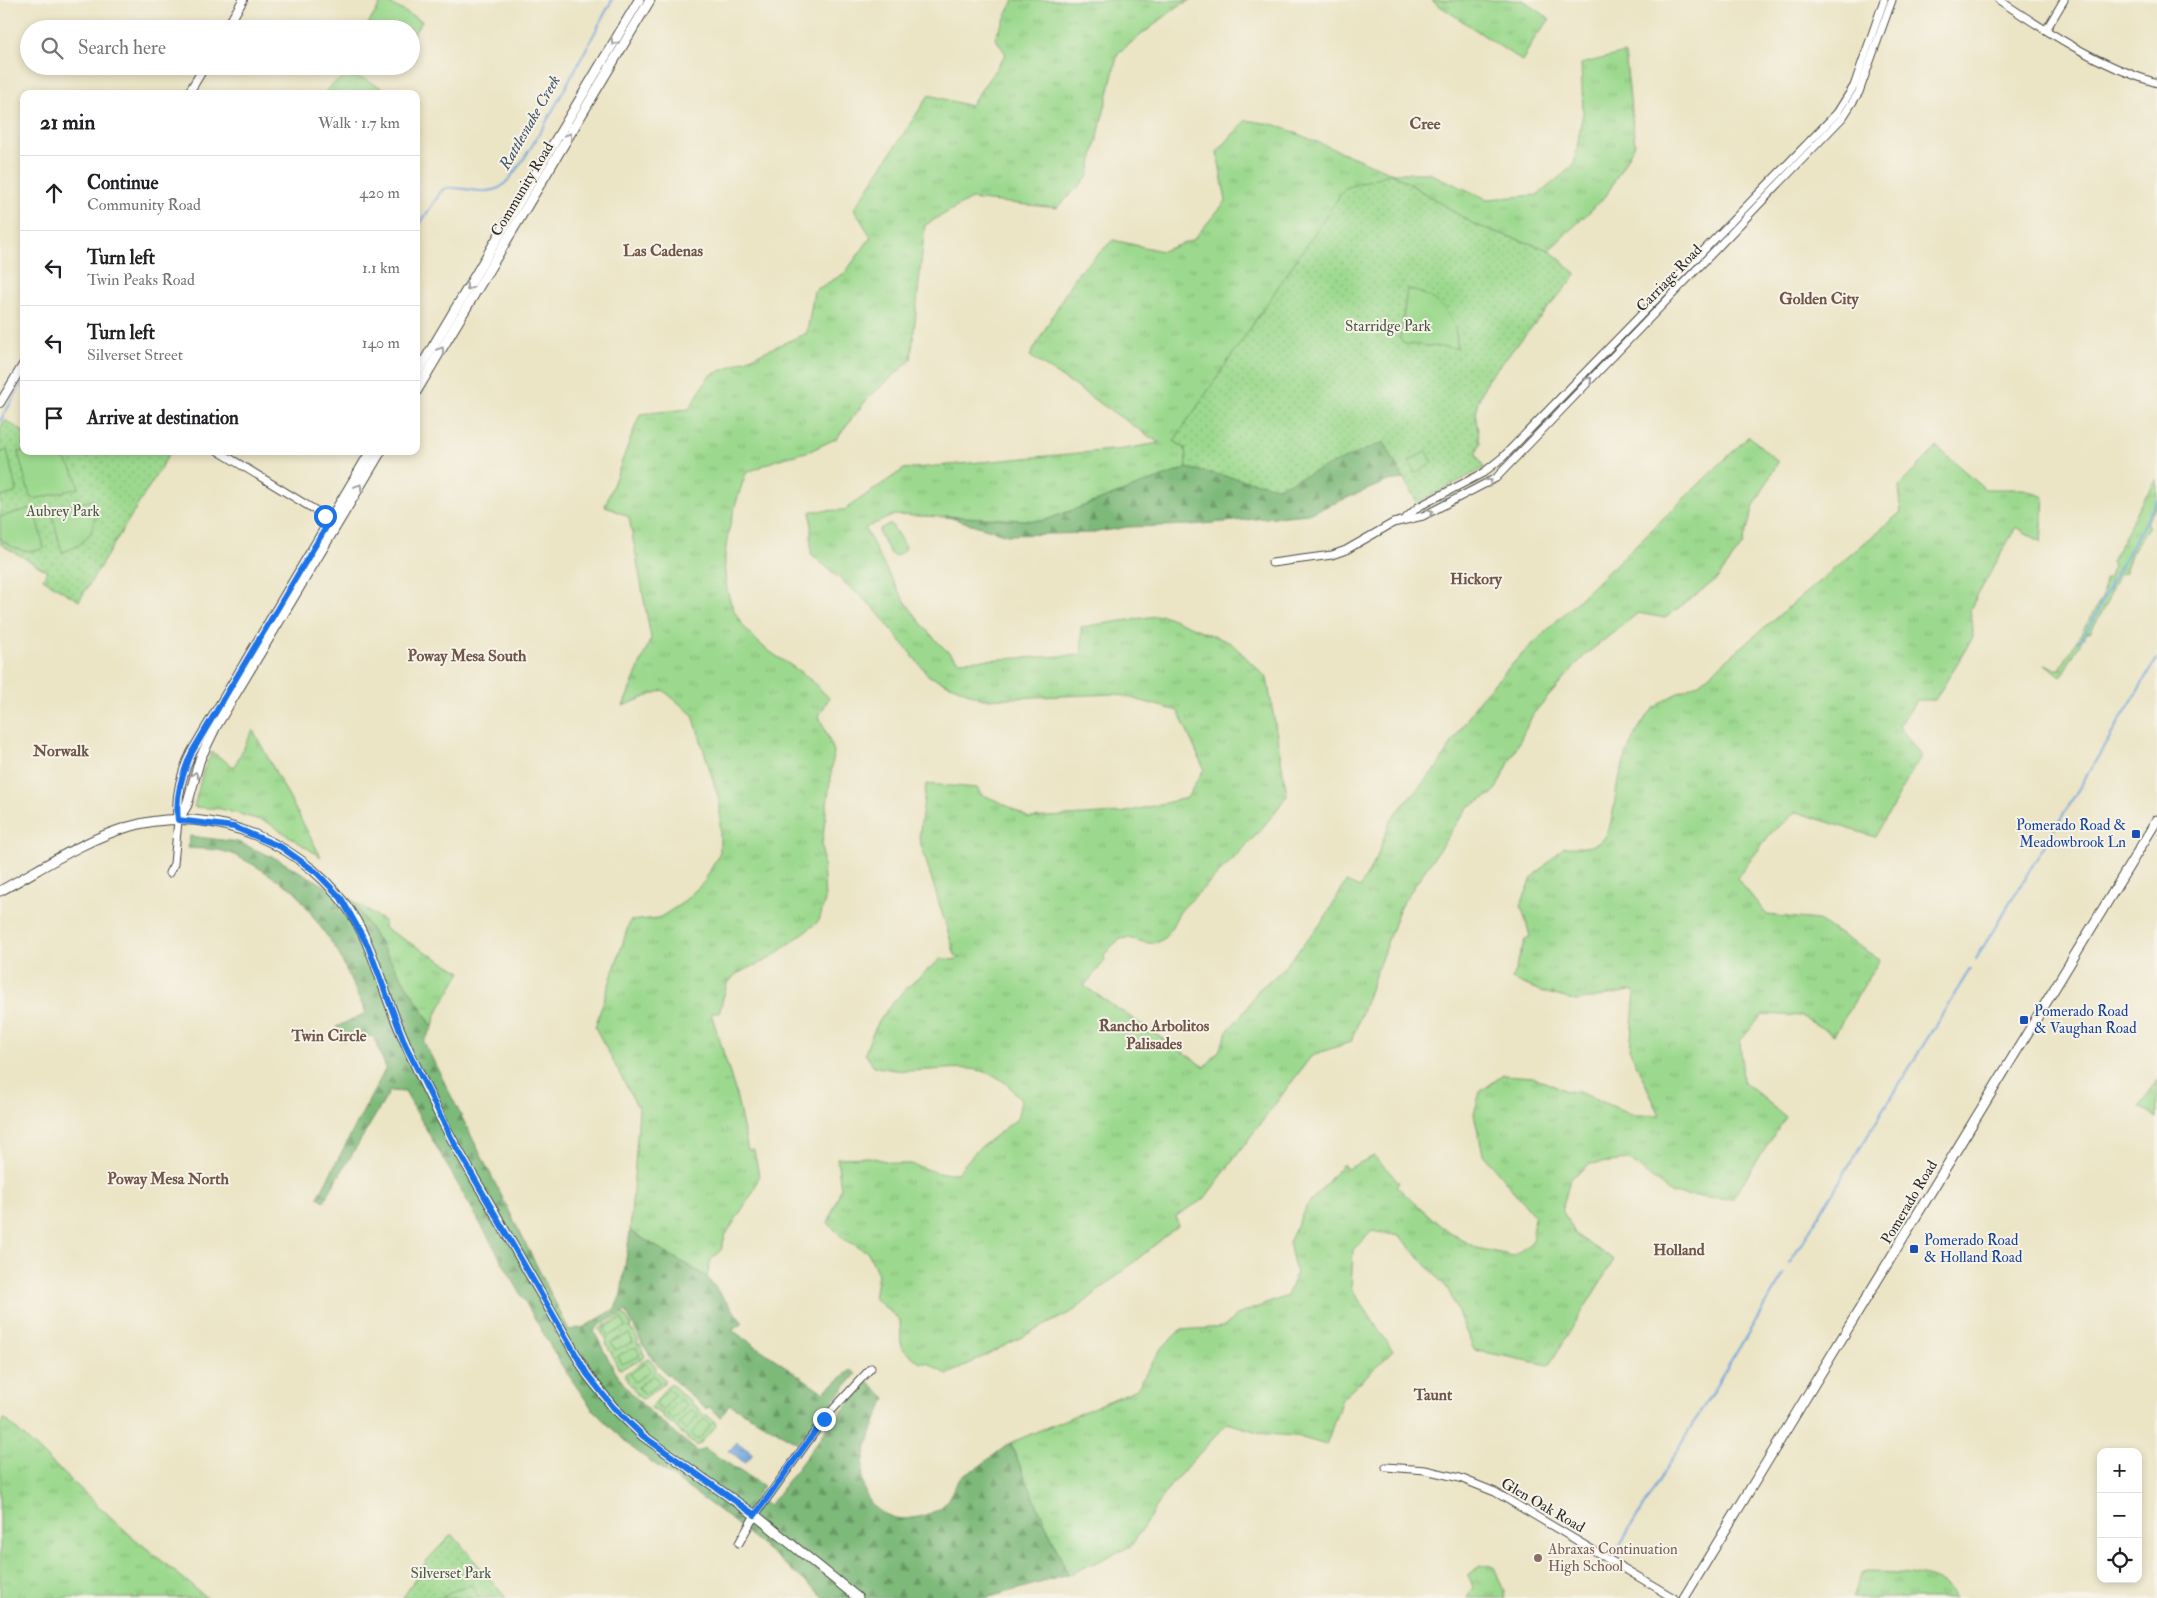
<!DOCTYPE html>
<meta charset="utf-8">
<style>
:root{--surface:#fff;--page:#f6f6f6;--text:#202124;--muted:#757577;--line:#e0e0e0}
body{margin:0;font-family:"IM FELL Double Pica",serif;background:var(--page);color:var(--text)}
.controls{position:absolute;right:15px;bottom:15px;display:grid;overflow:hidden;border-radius:10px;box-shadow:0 2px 8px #0003}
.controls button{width:45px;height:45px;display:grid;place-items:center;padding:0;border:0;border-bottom:1px solid var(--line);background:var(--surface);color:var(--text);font:25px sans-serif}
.stop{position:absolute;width:15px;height:15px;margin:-11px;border:4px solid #1a73e8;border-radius:50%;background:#fff}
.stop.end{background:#1a73e8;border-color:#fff;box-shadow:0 1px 5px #0008}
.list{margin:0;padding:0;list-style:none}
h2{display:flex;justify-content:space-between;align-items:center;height:65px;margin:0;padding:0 20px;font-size:21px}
h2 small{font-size:16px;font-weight:400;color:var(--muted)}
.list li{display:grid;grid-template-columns:32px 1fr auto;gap:15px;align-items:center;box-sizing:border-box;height:75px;padding:0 20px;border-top:1px solid var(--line)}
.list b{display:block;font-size:19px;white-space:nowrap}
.list p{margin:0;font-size:16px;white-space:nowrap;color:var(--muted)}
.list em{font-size:16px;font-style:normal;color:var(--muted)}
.icon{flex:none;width:28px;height:28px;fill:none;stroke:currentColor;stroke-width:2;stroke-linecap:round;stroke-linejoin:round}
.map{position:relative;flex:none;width:2157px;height:1598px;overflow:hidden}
.search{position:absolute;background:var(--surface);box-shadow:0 2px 8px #0003;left:20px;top:20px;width:400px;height:55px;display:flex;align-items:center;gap:12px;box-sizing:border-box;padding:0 18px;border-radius:28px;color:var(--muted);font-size:19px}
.panel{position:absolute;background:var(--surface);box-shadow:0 2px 8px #0003;left:20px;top:90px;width:400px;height:365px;border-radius:10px}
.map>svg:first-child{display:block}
</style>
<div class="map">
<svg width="2157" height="1598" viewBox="0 0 2157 1598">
<defs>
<pattern id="grass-tufts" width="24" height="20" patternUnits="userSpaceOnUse" patternTransform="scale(1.25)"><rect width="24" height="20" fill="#9cd98e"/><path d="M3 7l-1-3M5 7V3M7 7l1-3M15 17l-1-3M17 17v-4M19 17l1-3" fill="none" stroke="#87ba7b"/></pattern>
<pattern id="forest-firs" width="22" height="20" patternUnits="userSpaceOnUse" patternTransform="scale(1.25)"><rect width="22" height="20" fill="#7db979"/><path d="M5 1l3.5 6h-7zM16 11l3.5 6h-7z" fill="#679763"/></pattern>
<pattern id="park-dots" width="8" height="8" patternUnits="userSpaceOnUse" patternTransform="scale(1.25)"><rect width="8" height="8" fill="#9cd98e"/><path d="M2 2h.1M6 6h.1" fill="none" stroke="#87ba7b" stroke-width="1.8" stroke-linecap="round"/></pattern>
<pattern id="water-ripples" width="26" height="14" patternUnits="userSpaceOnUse" patternTransform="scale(1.25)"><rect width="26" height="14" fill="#6ea4dc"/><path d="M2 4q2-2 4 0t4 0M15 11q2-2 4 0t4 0" fill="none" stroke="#5b86b3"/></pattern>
</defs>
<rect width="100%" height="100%" fill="#f7f3e8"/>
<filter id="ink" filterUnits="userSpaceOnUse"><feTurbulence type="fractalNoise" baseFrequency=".02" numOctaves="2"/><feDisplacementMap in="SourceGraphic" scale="10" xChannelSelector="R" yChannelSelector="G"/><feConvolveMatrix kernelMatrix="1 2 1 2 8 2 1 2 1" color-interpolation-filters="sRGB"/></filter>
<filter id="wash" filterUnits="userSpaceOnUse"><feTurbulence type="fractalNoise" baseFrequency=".0096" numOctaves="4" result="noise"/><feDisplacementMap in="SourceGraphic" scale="20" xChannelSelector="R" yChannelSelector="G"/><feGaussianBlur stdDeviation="1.12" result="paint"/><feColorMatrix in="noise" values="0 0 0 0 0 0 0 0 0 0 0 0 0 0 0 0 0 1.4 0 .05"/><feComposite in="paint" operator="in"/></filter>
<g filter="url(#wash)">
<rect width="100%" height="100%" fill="#ebe4c5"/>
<g fill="url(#grass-tufts)" stroke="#64825c">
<path d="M 1014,0 L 1192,0 L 1181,4 L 1118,53 L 1088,177 L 1057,208 L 971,199 L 925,225 L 911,360 L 867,399 L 837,438 L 810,451 L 776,460 L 746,473 C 726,530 706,594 757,641 C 771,655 791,664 807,677 C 815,683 822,691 829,698 L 819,716 L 834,751 L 822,843 L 825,900 L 819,921 L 771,958 L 736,974 L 727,984 L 719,1013 L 711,1013 L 735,1090 L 748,1150 L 754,1150 L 759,1176 L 753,1192 L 725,1236 L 721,1250 L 711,1260 L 707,1277 L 630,1231 L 639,1110 L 595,1027 L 630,921 L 659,918 L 681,904 L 704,882 L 720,852 L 720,803 L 693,715 L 663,690 L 623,706 L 651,638 L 629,517 L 605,506 L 640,414 L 689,409 L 709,376 L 807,333 L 814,291 L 845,273 L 871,237 L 854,209 L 929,95 L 970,106 L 1006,54 L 995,38 Z"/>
<polygon points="1431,0 1523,0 1550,19 1534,39 1522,61"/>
<path d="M 1625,53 L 1635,144 L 1606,196 L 1549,250 L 1475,225 L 1392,173 L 1174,441 L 1185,448 L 1187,468 L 1043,521 L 894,515 L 865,528 C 889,577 915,627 959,661 L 1082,655 L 1081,627 L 1163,615 L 1231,643 L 1267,678 L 1287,795 C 1259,838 1219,872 1183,908 C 1174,917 1171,937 1158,942 C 1146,947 1133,935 1121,939 C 1115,942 1108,950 1104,955 L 1105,961 L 1084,986 L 1205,1067 L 1219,1051 L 1229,1029 L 1245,1011 L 1258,990 L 1279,973 L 1323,921 L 1346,882 L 1360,888 L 1376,859 L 1391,819 L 1437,767 L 1479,700 L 1515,661 L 1749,436 L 1778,462 L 1754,506 L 1742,546 L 1717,579 L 1665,618 L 1638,613 L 1585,655 L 1533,714 L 1494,793 L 1468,807 L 1400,907 L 1351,1042 L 1312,1055 L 1204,1199 L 1176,1216 L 1178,1226 L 1075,1310 L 947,1375 L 928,1363 L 920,1363 L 901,1347 L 900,1320 L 874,1298 L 878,1274 L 868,1252 L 845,1240 L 828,1223 L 841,1188 L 837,1158 L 869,1157 L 898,1164 L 911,1164 L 938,1173 L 957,1173 L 977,1150 L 1017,1119 L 1021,1101 C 987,1048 937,1078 889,1069 C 885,1068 878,1068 874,1066 C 871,1063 868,1057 865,1054 C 878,1009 907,987 942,958 L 951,960 L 961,958 L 955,955 L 919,838 L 926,784 L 977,788 L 981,794 L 1002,803 L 1029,818 L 1121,813 L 1187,798 L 1204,769 L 1178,711 L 1116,694 L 983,699 L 929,676 L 873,607 L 811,554 L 811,511 L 844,510 L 904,469 L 1124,449 L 1159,443 L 1030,356 L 1075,276 L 1113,240 L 1162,251 L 1193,240 L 1226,201 L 1217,152 L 1246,120 L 1276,125 L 1392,173 L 1429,173 L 1487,199 L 1538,195 L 1574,165 L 1583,112 L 1581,64 Z"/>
<path d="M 1937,447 L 1985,489 L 2024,489 L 2044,497 L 2041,542 L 2016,527 L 1970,609 L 1973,637 L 1935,700 L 1917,700 L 1899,726 L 1921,756 L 1875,837 L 1796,812 L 1771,833 L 1737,878 L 1767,915 L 1817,920 L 1880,959 L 1834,1035 L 1801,1016 L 1763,1014 L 1740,1041 L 1743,1081 L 1786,1117 L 1732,1199 L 1672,1194 L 1629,1160 L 1590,1164 L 1570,1179 L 1562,1210 L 1576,1235 L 1614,1260 L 1549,1365 L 1474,1350 L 1448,1289 L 1400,1236 L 1372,1231 L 1353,1250 L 1351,1288 L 1393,1351 L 1342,1399 L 1326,1445 L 1296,1436 L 1265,1434 L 1227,1423 L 1170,1486 L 1131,1546 L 1068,1575 L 1010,1443 L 1137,1389 L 1160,1350 L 1180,1330 L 1224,1327 L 1237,1315 L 1287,1296 L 1296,1274 L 1289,1242 L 1306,1207 L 1343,1164 L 1347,1169 L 1374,1156 L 1399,1182 L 1396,1186 L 1442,1227 L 1476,1248 L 1514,1256 L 1532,1242 L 1535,1217 L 1483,1154 L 1474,1114 L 1480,1092 L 1503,1075 L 1533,1077 L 1566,1091 L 1579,1092 L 1634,1115 L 1660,1115 L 1630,1051 L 1635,990 L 1576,1001 L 1540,991 L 1512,979 L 1525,940 L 1530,936 L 1521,905 L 1532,878 L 1564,847 C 1576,847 1591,849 1601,841 C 1614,832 1614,794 1619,779 C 1624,758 1634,733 1647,716 C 1660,699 1681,692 1699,683 L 1901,512 L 1899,486 Z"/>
<path d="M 2157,480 L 2157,505 L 2146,524 L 2149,526 L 2132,551 L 2125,573 L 2119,574 L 2109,594 L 2107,604 L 2090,632 L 2087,632 L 2061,676 L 2045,664 L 2056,669 L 2060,669 L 2102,598 L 2105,579 L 2110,578 L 2113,565 L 2111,562 C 2115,552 2122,544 2126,534 C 2134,515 2144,497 2157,480 Z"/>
<polygon points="253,730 321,857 267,822 221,809 194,807 203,772 212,752 234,767"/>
<polygon points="353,901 384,921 384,928 461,972 435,1016 433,1027"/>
<polygon points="2157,1079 2157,1118 2140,1107"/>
<polygon points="4,1418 129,1534 207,1598 0,1598 0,1426"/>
<polygon points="1481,1566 1494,1567 1504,1591 1504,1598 1467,1598 1473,1587 1468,1575"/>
<path d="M 1867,1572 C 1895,1573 1940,1570 1955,1598 L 1851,1598 L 1862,1574 Z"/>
</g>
<g fill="url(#forest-firs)" stroke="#547252">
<polygon points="1384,441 1404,479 1388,481 1308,514 1191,525 1128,527 1092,533 1007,535 945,516 1043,521 1187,468 1278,487"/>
<path d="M 190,836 L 238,842 L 277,859 L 353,901 L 433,1027 L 424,1042 L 569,1330 L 584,1327 L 615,1309 L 621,1294 L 630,1231 L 707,1277 L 743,1323 L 732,1330 L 823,1392 L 851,1370 L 856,1374 L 798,1443 L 729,1404 L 721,1417 L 709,1407 L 706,1409 L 659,1367 L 643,1345 L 626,1311 L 598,1326 L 594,1331 C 604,1351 613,1371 627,1388 C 647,1412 674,1432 698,1452 L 704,1448 L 763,1486 L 755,1497 L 769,1506 L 830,1425 L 868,1382 L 886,1398 C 870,1434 839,1498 892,1517 C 905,1522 927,1516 939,1509 C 949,1503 953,1486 961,1477 C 964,1473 972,1471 977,1468 C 988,1460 999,1451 1010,1443 L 1068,1575 L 986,1598 L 825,1598 L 728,1517 L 631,1447 L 593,1410 L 562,1366 L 405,1092 L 390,1091 L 324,1201 L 318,1197 L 386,1068 L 373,1036 L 343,1041 L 336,1027 L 366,1013 L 337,950 L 295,891 L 254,865 L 233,854 L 218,850 L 188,848 Z"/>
</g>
<g fill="url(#park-dots)" stroke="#64825c">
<polygon points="1392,173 1475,225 1549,250 1577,274 1487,380 1477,404 1476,419 1480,443 1476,453 1484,468 1417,503 1384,442 1278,487 1187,468 1185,448 1174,441 1345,188"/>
<polygon points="5,420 24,432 24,451 171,451 79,601 43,579 47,571 0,544 0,428"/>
<polygon points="624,1314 631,1325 630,1329 633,1331 638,1340 637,1344 640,1344 645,1357 621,1369 618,1368 606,1343 607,1340 599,1329"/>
<polygon points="647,1359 650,1359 656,1368 655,1371 659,1373 665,1380 664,1384 643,1399 640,1398 633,1389 634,1386 631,1386 625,1377 625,1374"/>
<polygon points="668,1385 672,1385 680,1392 680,1395 683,1395 691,1401 691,1405 695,1405 703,1415 707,1415 715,1422 716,1426 699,1445 696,1445 687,1439 686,1435 683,1435 674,1425 663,1418 663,1415 651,1408"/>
<polygon points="452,1534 506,1598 403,1598 428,1559"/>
</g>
<g fill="#9cd98e" stroke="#64825c">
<polygon points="383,0 422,21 411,38 411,29 365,29"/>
<polygon points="346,76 364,79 384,89 381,94 325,94 329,87"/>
<path d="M 1407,289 C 1438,296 1458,315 1457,348 L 1404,344 L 1400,339 Z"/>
<polygon points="7,450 16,490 15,493 0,497 0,453"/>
<path d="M 24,451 C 54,451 71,455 79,488 L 35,499 L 30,497 L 18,452 Z"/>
<polygon points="1427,451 1433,463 1415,473 1409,461"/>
<path d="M 93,500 C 101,525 87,546 62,552 L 52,514 L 53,510 Z"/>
<path d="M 28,509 L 31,509 L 35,513 L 44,548 C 29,555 11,549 0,538 L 0,517 Z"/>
<polygon points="889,524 892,525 905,547 904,551 895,556 891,554 879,533 880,529"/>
<polygon points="622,1319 626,1327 608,1336 604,1328"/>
<polygon points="629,1334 633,1342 615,1350 611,1342"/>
<polygon points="636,1347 640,1356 622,1364 618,1356"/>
<polygon points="646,1363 651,1370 635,1382 630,1374"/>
<polygon points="654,1375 660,1383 644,1394 638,1387"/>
<polygon points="668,1389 675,1395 662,1410 655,1404"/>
<polygon points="680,1399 687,1405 674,1420 667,1414"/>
<polygon points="691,1409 698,1415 686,1430 679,1424"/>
<polygon points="704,1419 711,1425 698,1440 691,1434"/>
<polygon points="472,1585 479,1598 441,1598 459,1588"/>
</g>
<polygon fill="url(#water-ripples)" stroke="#4c6884" points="737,1442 753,1454 745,1463 729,1451"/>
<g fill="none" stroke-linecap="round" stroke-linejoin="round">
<g stroke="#6ea4dc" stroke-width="2">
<path d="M 416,230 L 442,190 L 446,188 C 464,186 481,196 499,188 C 522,177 595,31 612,0"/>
<polyline points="0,421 24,381"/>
<polyline points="2078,642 2093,621 2111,583 2157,500"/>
<polyline points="1976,959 2157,659"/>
<polyline points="1789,1264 1970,969"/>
<polyline points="1615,1553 1784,1274"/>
</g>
</g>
</g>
<g filter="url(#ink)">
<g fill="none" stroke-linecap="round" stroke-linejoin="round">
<g stroke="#484742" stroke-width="9">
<g id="tertiary">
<path d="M 1999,0 C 2049,33 2099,66 2157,83"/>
<polyline points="2046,30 2064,0"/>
<polyline points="218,451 333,521"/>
<polyline points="1406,518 1418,507 1483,473 1503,457 1837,113 1854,86 1884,0"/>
<polyline points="1272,563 1332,555 1346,550 1393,523 1423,516 1496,478 1843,117 1859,92 1892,0"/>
<polyline points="169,873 174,864 178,820"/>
<polyline points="1386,1467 1425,1470 1460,1478 1495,1492 1674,1598"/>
<polyline points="739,1543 755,1515 824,1419 871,1368"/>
</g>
</g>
<g stroke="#484742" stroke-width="10">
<g id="secondary">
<polyline points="226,29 243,0"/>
<polyline points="188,94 205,66"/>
<polyline points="0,403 24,363"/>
</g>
</g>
<g stroke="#484742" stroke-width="11">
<g id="primary">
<polyline points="416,375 639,0"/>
<polyline points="416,392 650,0"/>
<polyline points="178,820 187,805 200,759 215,728 381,451"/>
<path d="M 178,820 C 176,796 181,774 192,752 L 371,451"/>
<path d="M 0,891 C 41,869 83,840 128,827 C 213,801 310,845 355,919 C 372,948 381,982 393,1013 C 406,1046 421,1078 437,1110 C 453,1144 474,1177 493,1210 C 524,1265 556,1320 587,1374 L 613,1407 L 643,1436 L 755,1515 L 858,1598"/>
<polyline points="1684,1598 2157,820"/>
</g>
</g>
<use href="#tertiary" stroke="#fff" stroke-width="7"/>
<use href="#secondary" stroke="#fff" stroke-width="8"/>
<use href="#primary" stroke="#fff" stroke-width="9"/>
</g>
<defs><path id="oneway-chevron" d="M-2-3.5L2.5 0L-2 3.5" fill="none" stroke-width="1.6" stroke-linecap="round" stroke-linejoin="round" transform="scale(1.25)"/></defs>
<g stroke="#a0a0a0">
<use href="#oneway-chevron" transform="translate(614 42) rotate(121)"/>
<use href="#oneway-chevron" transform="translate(569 136) rotate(-59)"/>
<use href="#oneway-chevron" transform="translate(469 287) rotate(121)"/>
<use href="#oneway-chevron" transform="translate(441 350) rotate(-59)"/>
<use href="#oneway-chevron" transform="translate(1589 380) rotate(-45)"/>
<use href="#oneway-chevron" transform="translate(1489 482) rotate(-33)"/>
<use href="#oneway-chevron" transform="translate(359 487) rotate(-59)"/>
<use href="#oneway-chevron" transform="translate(1430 512) rotate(-26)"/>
<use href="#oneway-chevron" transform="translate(195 775) rotate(-73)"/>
</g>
</g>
<g fill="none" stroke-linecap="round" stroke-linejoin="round" filter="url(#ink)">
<path stroke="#1a73e8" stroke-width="6" d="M 325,516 L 331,519 L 192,752 C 182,775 175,796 178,820 L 234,827 L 281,847 L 316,872 L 341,898 L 368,946 L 405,1044 L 454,1143 L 587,1374 L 613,1407 L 643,1436 L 755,1515 L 824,1419"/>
</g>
<g fill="#1a4fb4" stroke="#f7f3e8" stroke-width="2">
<rect x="2131" y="829" width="10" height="10" rx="2.5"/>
<rect x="2019" y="1015" width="10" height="10" rx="2.5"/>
<rect x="1909" y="1244" width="10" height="10" rx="2.5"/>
</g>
<circle fill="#8d6e63" stroke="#f7f3e8" stroke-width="2" cx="1538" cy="1558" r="5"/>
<g text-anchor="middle" stroke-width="4" stroke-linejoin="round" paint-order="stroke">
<g font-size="15" fill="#2b2b2b" stroke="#f7f3e8">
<text transform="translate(522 189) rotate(-59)" y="5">Community Road</text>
<text transform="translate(1669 278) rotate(-46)" y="5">Carriage Road</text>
<text transform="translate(1909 1202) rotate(-59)" y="5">Pomerado Road</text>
<text transform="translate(1543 1505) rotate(30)" y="5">Glen Oak Road</text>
</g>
<g font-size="15" fill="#475644" stroke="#f7f3e8">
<text x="1388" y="331">Starridge Park</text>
<text x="63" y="516">Aubrey Park</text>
<text x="451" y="1578">Silverset Park</text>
</g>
<g font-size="15" fill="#164399" stroke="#f7f3e8" text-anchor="start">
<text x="2126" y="830" text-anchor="end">Pomerado Road &amp;<tspan x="2126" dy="17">Meadowbrook Ln</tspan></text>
<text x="2034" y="1016">Pomerado Road<tspan x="2034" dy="17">&amp; Vaughan Road</tspan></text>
<text x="1924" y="1245">Pomerado Road<tspan x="1924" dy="17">&amp; Holland Road</tspan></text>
</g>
<g font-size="15" fill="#785e54" stroke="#f7f3e8" text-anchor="start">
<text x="1548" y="1554">Abraxas Continuation<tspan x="1548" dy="17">High School</tspan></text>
</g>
<g font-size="16" font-style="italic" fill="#425569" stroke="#f7f3e8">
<text transform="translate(529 122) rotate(-60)" y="6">Rattlesnake Creek</text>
</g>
<g font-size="16" font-weight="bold" fill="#70564a" stroke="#f7f3e8">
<text x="1425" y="129">Cree</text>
<text x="663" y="256">Las Cadenas</text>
<text x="1819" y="304">Golden City</text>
<text x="1476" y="584">Hickory</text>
<text x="467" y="661">Poway Mesa South</text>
<text x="61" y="756">Norwalk</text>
<text x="1154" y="1031">Rancho Arbolitos<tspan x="1154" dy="18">Palisades</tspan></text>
<text x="329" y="1041">Twin Circle</text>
<text x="168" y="1184">Poway Mesa North</text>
<text x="1679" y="1255">Holland</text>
<text x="1433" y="1400">Taunt</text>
</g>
</g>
</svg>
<div class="controls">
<button>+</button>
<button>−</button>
<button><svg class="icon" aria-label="locate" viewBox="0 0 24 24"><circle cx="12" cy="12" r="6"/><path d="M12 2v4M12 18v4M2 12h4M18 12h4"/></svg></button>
</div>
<div class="stop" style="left:325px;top:516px"></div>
<div class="stop end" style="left:824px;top:1419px"></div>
<div class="search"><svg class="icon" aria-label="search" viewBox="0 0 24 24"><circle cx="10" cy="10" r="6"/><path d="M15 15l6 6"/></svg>Search here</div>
<section class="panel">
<h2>21 min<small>Walk · 1.7 km</small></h2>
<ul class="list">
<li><svg class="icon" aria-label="ahead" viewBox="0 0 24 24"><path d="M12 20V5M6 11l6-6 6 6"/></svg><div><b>Continue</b><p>Community Road</p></div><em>420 m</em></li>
<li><svg class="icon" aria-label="left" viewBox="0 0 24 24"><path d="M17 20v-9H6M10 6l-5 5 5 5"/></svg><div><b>Turn left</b><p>Twin Peaks Road</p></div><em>1.1 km</em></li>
<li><svg class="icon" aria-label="left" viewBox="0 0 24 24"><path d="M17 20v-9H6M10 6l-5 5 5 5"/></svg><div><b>Turn left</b><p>Silverset Street</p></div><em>140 m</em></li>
<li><svg class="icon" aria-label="arrive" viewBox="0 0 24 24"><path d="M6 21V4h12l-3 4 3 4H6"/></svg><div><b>Arrive at destination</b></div></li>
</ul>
</section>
</div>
